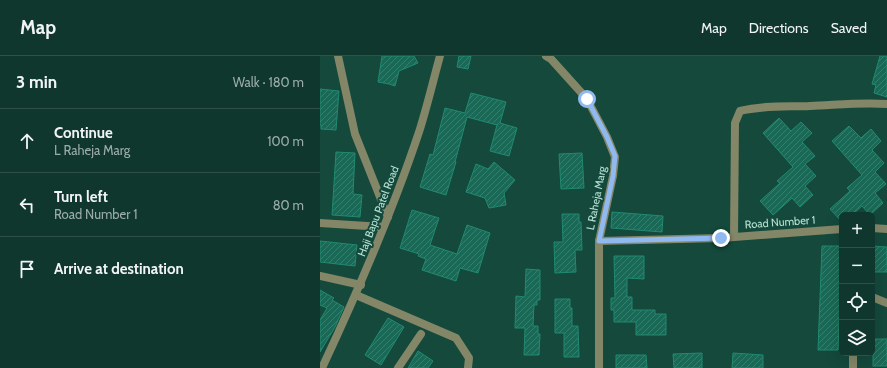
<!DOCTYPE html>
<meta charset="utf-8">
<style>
:root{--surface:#0f372d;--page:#1d4239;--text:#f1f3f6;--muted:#9bacaa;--line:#2f5149}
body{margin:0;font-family:Cabin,sans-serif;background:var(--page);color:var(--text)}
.controls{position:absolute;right:12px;bottom:12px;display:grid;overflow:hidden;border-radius:6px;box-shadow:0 4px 16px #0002}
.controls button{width:36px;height:36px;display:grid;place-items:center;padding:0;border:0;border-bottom:1px solid var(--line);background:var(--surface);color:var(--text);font:20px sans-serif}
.stop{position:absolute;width:12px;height:12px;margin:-9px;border:3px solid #90b9f0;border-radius:50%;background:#fff}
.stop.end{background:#90b9f0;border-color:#fff;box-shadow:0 1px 4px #0008}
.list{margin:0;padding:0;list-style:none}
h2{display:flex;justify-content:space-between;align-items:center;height:52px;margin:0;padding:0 16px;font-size:17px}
h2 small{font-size:13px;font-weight:400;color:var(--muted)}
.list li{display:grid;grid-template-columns:26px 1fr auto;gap:12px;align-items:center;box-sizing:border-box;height:64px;padding:0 16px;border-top:1px solid var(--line)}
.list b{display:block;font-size:15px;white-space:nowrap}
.list p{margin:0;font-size:13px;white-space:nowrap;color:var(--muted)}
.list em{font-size:13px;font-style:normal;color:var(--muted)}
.icon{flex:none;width:22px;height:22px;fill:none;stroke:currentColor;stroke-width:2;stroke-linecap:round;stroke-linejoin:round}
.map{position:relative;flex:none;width:567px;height:312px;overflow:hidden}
header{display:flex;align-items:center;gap:24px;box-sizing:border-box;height:56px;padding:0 20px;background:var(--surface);border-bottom:1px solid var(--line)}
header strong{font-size:19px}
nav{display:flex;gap:22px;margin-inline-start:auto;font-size:14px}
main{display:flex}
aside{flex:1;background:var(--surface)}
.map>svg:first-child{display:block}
</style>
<header>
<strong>Map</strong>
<nav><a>Map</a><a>Directions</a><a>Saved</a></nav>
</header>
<main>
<aside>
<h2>3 min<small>Walk · 180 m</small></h2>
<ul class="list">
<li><svg class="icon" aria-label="ahead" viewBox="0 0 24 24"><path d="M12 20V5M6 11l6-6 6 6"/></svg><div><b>Continue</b><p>L Raheja Marg</p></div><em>100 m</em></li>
<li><svg class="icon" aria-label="left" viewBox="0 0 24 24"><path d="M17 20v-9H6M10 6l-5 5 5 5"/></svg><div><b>Turn left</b><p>Road Number 1</p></div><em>80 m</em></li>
<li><svg class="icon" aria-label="arrive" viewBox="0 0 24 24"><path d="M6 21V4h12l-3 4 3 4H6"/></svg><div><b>Arrive at destination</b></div></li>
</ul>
</aside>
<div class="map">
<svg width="567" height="312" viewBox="0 0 567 312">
<defs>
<pattern id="building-hatch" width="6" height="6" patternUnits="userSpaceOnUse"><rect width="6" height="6" fill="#1a6956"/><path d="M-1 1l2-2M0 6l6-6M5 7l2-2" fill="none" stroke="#397e6d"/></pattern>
</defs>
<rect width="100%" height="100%" fill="#14493c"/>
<g fill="url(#building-hatch)" stroke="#208a71">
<polygon points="62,0 94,0 98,7 79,15 75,30 69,28 58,26"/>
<polygon points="139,0 151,0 148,13 137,11"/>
<polygon points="560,0 567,0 567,41 554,37 556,29 552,28"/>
<polygon points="0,33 19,35 16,74 1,73 1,69 0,69"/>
<polygon points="151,37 186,46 180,67 197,72 189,100 170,95 177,69 147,61 135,106 136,106 126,139 100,131 110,98 113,99 125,52 145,57"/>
<polygon points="459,62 471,75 481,66 492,77 482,86 495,100 485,108 496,120 485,130 493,139 480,151 472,142 453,159 440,145 460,127 457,125 473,111 443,77"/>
<polygon points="529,70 541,82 551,73 561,85 552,94 564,107 555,116 566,128 555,137 563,147 550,159 542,150 532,159 522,159 522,166 510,153 530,135 527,132 542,119 512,85"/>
<polygon points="16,96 35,97 33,138 42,139 40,161 12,159"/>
<polygon points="262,97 264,132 241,133 239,98"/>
<polygon points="174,106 195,124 184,137 186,149 169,152 165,142 146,136 156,108 168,113"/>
<polygon points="92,154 119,162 110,189 137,198 147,169 170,177 158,217 140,212 136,225 102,214 106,203 98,200 99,198 80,192"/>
<polygon points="292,156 343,160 342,176 291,172"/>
<polygon points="242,158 259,158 259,166 261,166 262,194 255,194 256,216 235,217 234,186 243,186"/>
<polygon points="0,185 37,189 35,210 0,206"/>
<polygon points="502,190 522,190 518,294 498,294"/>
<polygon points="552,190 567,191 567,216 552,216"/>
<polygon points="294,200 324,200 324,223 307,222 307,241 312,241 312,254 335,254 335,258 346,258 346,279 316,279 316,266 294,266 294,254 291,254 291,242 295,242"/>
<polygon points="206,213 220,214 220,244 217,244 217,249 214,249 213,270 218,270 218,278 220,278 219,299 204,299 205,272 195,272 196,240 205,241"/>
<polygon points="0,234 14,242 12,244 24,251 15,271 0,296 0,264 7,252 0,249"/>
<polygon points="235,243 250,243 250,252 252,252 252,270 258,270 259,301 244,301 244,277 235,277"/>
<polygon points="68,262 84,271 61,309 45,299"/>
<rect x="553" y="283" width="14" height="27"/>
<polygon points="98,295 113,305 108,312 88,312"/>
<polygon points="382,297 382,312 354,312 353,298"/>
<polygon points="413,297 443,299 443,312 412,312"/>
<polygon points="296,299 326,299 327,312 296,312"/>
</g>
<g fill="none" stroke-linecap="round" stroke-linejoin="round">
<polyline stroke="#838667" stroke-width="8" points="36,239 136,282 149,302 148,312"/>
<g stroke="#838667" stroke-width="8">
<polyline points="18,0 35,78 68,161"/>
<polyline points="0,167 63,171"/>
<polyline points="552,172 567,173"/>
<path d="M 414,181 L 415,67 L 420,55 C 444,49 467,51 490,50 C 516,49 542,46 567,48"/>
<polyline points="279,185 401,182 522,173"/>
<polyline points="0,220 41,229"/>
<polyline points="552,241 567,247"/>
<polyline points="533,297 533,312"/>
<path d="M 2,312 C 38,235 72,157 99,76 C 107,51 113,25 120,0"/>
<polyline points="78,312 101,278"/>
</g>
<polyline stroke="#838667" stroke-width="8" points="226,0 231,3 267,43 287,81 295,101 293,120 279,185 279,312"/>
</g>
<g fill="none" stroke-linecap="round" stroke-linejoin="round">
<polyline stroke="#90b9f0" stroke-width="5" points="267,43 287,81 295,100 293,120 279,185 401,182"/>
</g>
<g text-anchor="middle" stroke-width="4" stroke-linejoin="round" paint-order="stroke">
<g font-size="11" fill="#b6e2d3" stroke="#14493c">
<text transform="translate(276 142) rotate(-79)" y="4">L Raheja Marg</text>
<text transform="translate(58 155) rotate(-69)" y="4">Haji Bapu Patel Road</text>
<text transform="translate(460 166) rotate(-4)" y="4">Road Number 1</text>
</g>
</g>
</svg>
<div class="controls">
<button>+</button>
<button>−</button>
<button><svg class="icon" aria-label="locate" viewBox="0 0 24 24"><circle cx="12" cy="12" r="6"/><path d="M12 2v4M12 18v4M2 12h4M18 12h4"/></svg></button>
<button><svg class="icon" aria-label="layers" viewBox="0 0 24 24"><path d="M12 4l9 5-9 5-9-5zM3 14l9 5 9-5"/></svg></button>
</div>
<div class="stop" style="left:267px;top:43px"></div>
<div class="stop end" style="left:401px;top:182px"></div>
</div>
</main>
